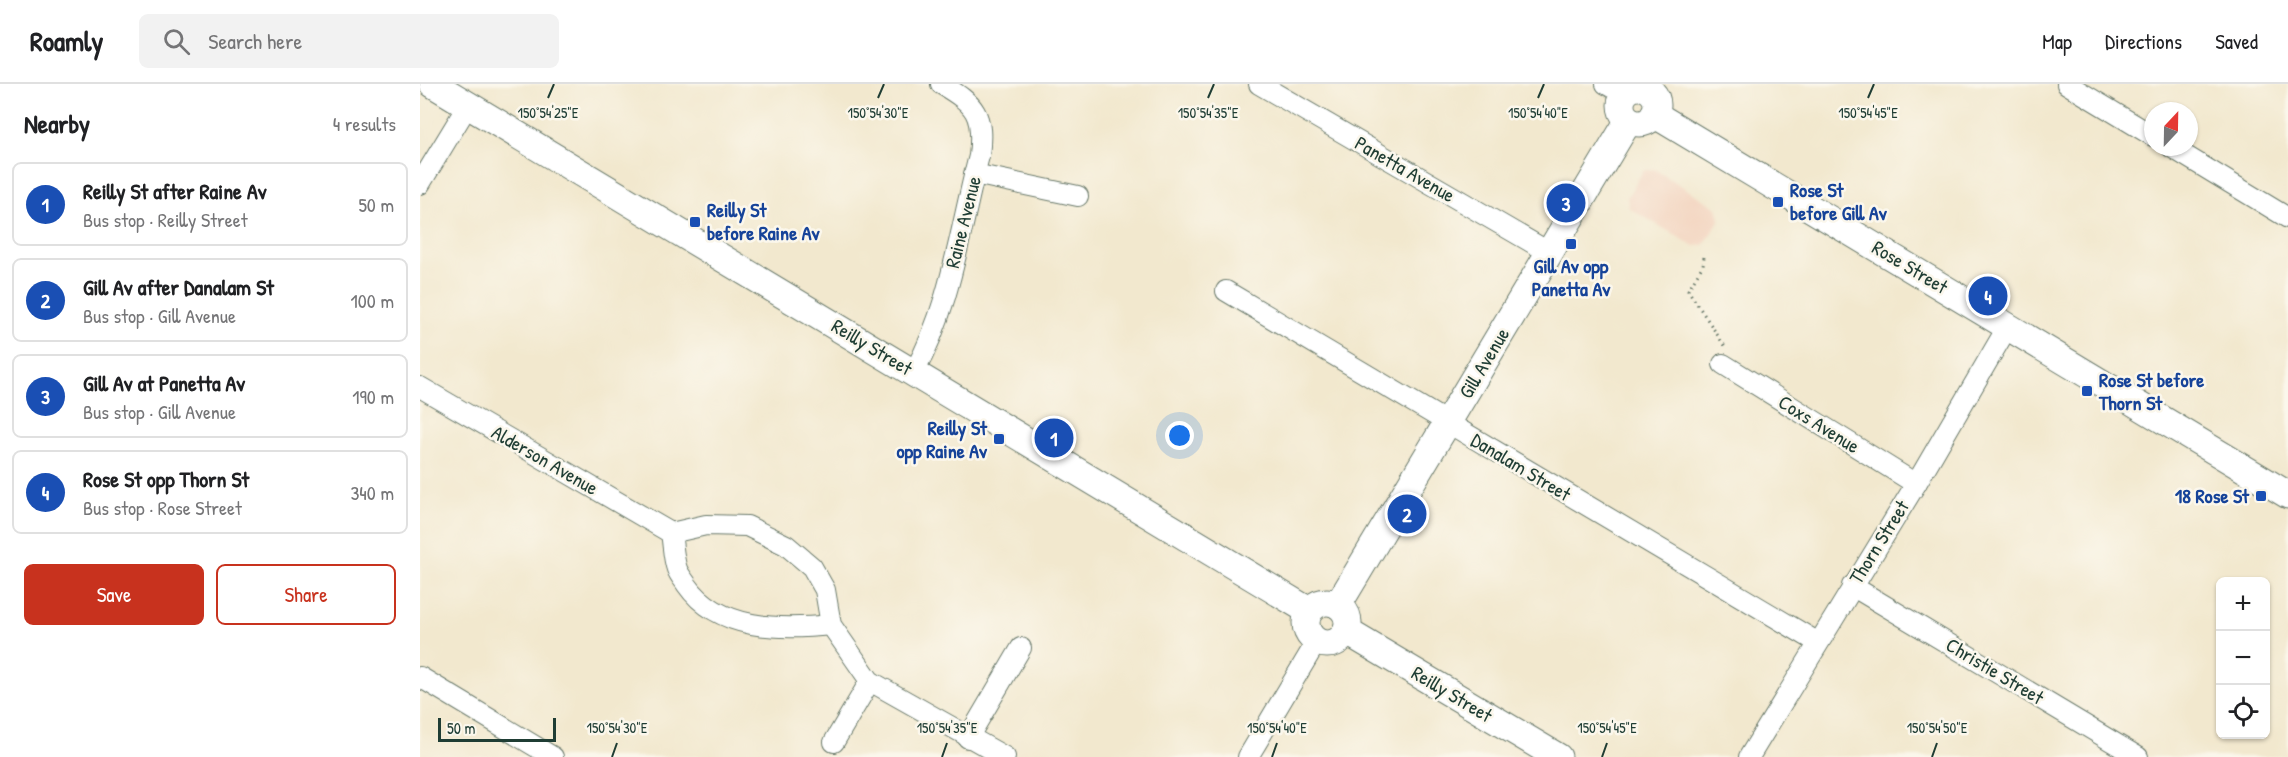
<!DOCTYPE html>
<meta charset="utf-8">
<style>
:root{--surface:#fff;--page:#f2f2f2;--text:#202124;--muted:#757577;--line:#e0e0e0;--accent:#c8321e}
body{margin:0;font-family:"Patrick Hand",sans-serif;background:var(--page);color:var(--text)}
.controls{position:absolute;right:18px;bottom:18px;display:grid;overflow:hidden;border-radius:9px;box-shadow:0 2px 4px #0004}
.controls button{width:54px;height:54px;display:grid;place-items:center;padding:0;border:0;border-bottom:2px solid var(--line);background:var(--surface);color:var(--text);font:30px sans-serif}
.compass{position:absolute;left:1724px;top:18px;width:54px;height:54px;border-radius:50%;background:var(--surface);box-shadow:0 2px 4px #0004;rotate:22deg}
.scale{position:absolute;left:18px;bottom:15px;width:118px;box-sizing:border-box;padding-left:6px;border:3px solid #1f3d34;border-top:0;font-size:16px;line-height:21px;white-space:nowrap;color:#1f3d34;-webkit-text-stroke:4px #fbf7ec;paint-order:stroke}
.you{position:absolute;left:760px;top:352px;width:21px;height:21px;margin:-15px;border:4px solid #fff;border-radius:50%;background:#1a73e8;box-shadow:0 0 0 9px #1a73e833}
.badge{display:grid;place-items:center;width:39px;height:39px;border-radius:50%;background:var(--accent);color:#fff;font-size:20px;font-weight:700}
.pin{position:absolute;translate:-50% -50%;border:3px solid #fff;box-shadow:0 2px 6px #0006}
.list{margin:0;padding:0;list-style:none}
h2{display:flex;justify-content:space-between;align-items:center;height:78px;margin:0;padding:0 24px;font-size:26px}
h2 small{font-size:20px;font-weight:400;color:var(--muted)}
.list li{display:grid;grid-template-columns:39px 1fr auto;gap:18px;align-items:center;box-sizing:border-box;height:84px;margin:0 12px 12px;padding:0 12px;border:2px solid var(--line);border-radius:9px}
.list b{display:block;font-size:22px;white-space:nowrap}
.list p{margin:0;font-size:20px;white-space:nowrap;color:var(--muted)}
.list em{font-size:20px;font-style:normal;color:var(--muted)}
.actions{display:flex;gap:12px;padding:18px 24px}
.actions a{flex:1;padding:14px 0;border:2px solid var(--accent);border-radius:9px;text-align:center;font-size:21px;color:var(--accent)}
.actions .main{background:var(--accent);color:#fff}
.icon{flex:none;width:33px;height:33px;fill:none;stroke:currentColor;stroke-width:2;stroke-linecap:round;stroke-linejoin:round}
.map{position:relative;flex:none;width:1868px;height:673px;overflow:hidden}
header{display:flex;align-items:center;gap:36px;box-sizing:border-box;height:84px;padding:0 30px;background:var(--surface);border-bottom:2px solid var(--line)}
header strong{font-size:28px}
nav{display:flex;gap:33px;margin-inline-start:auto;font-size:21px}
.search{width:420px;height:54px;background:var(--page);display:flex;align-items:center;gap:15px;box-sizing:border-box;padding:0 21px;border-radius:9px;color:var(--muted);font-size:22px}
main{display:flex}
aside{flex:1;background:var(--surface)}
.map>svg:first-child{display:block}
</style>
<header>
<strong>Roamly</strong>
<div class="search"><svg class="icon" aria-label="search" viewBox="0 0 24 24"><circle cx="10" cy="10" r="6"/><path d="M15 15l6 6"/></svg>Search here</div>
<nav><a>Map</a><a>Directions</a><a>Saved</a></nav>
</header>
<main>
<aside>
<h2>Nearby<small>4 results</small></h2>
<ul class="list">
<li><span class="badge" style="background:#1a4fb4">1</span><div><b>Reilly St after Raine Av</b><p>Bus stop · Reilly Street</p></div><em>50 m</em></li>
<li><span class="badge" style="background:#1a4fb4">2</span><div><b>Gill Av after Danalam St</b><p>Bus stop · Gill Avenue</p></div><em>100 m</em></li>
<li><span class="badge" style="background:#1a4fb4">3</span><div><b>Gill Av at Panetta Av</b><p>Bus stop · Gill Avenue</p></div><em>190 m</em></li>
<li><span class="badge" style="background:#1a4fb4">4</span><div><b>Rose St opp Thorn St</b><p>Bus stop · Rose Street</p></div><em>340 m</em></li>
</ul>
<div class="actions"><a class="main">Save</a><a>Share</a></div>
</aside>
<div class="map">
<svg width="1868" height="673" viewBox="0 0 1868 673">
<rect width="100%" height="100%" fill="#fbf7ec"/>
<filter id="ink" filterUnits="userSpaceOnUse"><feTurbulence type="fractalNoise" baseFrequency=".0167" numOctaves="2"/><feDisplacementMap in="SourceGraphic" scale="12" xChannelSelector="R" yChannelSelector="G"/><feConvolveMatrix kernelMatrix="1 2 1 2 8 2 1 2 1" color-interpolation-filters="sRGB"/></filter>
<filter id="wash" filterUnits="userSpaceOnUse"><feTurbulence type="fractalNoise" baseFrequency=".008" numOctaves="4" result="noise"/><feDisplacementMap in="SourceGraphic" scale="24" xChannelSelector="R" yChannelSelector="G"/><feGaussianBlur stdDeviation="1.35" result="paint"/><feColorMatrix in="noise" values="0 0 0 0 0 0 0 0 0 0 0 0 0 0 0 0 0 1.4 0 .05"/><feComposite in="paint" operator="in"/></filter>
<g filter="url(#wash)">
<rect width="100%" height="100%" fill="#f2e8ce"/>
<polygon fill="#f3d4bf" points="1234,85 1297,124 1300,135 1284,161 1274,162 1209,124 1207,114 1223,87"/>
</g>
<g filter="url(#ink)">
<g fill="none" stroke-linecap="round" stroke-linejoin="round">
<g stroke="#69796a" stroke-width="22">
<g id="street">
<polyline points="839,0 1130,169"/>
<polyline points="1186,0 1204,10"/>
<polyline points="1647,0 1733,52"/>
<polyline points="1751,63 1868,134"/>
<polyline points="554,90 658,112"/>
<polyline points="0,100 48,21"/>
<polyline points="806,207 1397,558"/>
<polyline points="1303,280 1496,400"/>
<path d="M 494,288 C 531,223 540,144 559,72 C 564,30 556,21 521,0"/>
<polyline points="0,303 251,449 286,441 327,442 366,461 392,483 405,506 411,541 450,597 585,673"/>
<path d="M 251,449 C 253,460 253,474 257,485 C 259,491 264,496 267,501 C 299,547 361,546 411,541"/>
<polyline points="1432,502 1718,673"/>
<polyline points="0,593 133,673"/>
<polyline points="548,654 601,564"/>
<polyline points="414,658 450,597"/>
<polyline points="828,673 897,557"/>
<polyline points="1329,673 1496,400 1588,242"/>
</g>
</g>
<g stroke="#69796a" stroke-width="29">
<g id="secondary">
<polyline points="13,0 889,527"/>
<circle cx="1219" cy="21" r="18"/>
<polyline points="1234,30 1868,411"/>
<circle cx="907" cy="539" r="21"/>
<polyline points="918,521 1209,36"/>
<polyline points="926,547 1138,673"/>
</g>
</g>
<polyline stroke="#69796a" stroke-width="3" stroke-dasharray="1.5 4.5" stroke-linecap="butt" points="1284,173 1283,181 1268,206 1306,264"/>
<use href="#street" stroke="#fff" stroke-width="20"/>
<use href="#secondary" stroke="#fff" stroke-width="27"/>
</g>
</g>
<path fill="none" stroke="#1f3d34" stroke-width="2" d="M 128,14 L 134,0M 458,14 L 464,0M 788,14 L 794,0M 1118,14 L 1124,0M 1448,14 L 1454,0M 192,673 L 197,659M 522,673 L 527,659M 852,673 L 857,659M 1182,673 L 1187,659M 1512,673 L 1517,659"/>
<g fill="#1a4fb4" stroke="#fbf7ec" stroke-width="2">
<rect x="1352" y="112" width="12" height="12" rx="3"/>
<rect x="269" y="132" width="12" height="12" rx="3"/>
<rect x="1145" y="154" width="12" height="12" rx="3"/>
<rect x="1661" y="301" width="12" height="12" rx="3"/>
<rect x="573" y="349" width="12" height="12" rx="3"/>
<rect x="1835" y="406" width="12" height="12" rx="3"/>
</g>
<g text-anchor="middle" stroke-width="5" stroke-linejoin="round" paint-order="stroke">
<g font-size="20" fill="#1f3d34" stroke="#fbf7ec">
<text transform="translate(985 85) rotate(30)" y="7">Panetta Avenue</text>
<text transform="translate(543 138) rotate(-76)" y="7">Raine Avenue</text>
<text transform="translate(1490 183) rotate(31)" y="7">Rose Street</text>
<text transform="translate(452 263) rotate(31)" y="7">Reilly Street</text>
<text transform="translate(1064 279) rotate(-59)" y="7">Gill Avenue</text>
<text transform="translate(1399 340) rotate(32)" y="7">Coxs Avenue</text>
<text transform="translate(125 376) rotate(30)" y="7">Alderson Avenue</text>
<text transform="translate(1101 383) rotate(31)" y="7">Danalam Street</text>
<text transform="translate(1459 458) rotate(-58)" y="7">Thorn Street</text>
<text transform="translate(1575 587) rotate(31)" y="7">Christie Street</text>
<text transform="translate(1032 610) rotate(31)" y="7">Reilly Street</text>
</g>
<g font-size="20" font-weight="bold" fill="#164399" stroke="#fbf7ec" text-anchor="start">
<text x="1370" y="113">Rose St<tspan x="1370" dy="23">before Gill Av</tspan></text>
<text x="287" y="133">Reilly St<tspan x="287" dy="23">before Raine Av</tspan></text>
<text x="1151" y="189" text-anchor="middle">Gill Av opp<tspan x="1151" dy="23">Panetta Av</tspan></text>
<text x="1679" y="303">Rose St before<tspan x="1679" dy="23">Thorn St</tspan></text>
<text x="567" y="351" text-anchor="end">Reilly St<tspan x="567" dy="23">opp Raine Av</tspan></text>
<text x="1829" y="419" text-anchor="end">18 Rose St</text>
</g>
</g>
<g font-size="15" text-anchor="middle" fill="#1f3d34" stroke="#fbf7ec" stroke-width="5" stroke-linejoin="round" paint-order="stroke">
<text x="128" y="34">150°54'25"E</text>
<text x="458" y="34">150°54'30"E</text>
<text x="788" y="34">150°54'35"E</text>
<text x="1118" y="34">150°54'40"E</text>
<text x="1448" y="34">150°54'45"E</text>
<text x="197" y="649">150°54'30"E</text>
<text x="527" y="649">150°54'35"E</text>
<text x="857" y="649">150°54'40"E</text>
<text x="1187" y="649">150°54'45"E</text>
<text x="1517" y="649">150°54'50"E</text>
</g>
</svg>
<div class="controls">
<button>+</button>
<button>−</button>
<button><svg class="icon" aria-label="locate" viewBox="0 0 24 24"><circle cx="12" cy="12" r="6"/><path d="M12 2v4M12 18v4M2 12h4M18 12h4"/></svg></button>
</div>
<svg class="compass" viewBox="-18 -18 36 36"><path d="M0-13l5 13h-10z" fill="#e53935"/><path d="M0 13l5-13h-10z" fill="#757577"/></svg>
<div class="scale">50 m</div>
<div class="you"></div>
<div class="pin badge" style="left:634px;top:354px;background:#1a4fb4">1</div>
<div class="pin badge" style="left:987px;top:430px;background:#1a4fb4">2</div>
<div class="pin badge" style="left:1146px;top:119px;background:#1a4fb4">3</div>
<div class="pin badge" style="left:1568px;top:212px;background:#1a4fb4">4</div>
</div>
</main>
